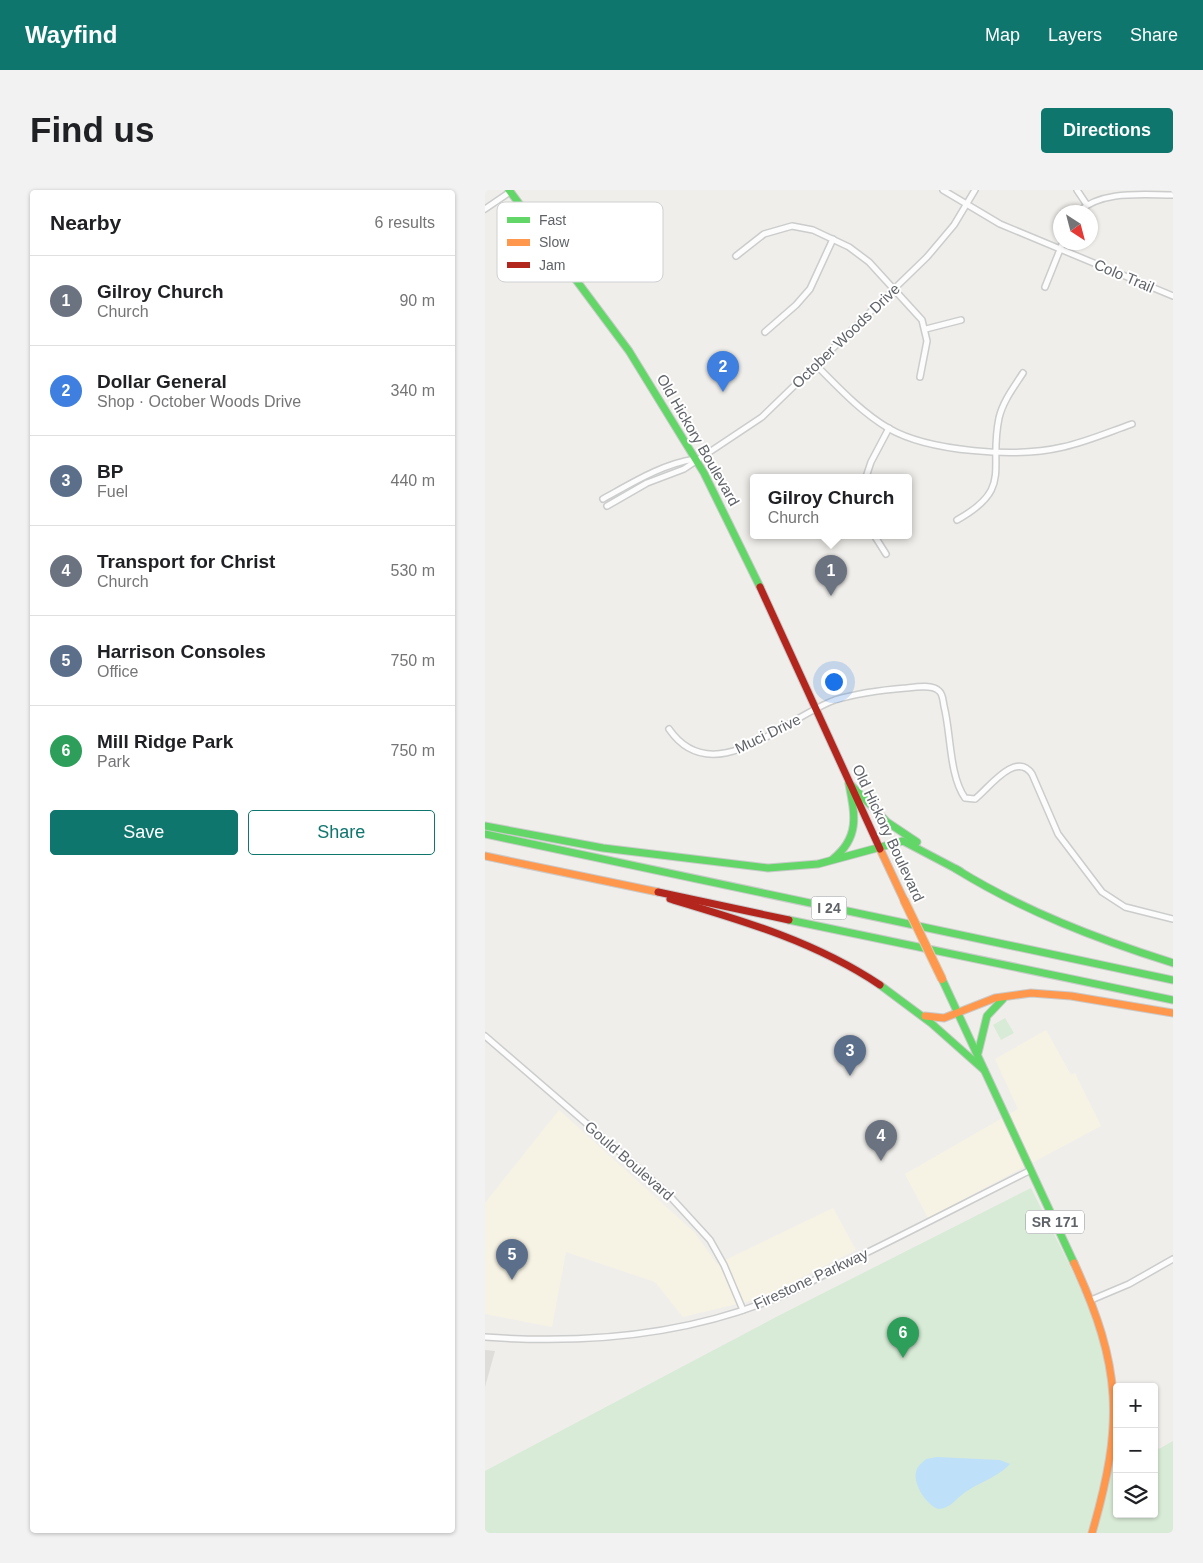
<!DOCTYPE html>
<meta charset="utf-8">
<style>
:root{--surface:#fff;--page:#f2f2f2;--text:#202124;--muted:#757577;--line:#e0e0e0;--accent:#0f766e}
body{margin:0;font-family:Arial,sans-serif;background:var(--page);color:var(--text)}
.controls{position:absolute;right:15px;bottom:15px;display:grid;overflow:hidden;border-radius:5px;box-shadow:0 1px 4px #0004}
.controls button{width:45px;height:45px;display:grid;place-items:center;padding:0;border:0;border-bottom:1px solid var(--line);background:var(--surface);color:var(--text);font:25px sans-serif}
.compass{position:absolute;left:568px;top:15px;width:45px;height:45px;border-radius:50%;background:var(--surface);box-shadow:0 1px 4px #0004;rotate:144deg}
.you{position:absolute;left:348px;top:491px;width:18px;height:18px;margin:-12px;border:4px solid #fff;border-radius:50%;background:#1a73e8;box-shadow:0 0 0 8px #1a73e833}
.badge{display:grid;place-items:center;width:32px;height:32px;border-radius:50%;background:var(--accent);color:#fff;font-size:16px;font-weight:700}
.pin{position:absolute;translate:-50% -41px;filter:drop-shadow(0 1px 2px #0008)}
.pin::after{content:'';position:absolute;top:26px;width:18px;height:15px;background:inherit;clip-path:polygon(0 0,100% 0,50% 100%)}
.popup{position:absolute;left:265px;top:284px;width:162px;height:65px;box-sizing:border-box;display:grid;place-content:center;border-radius:5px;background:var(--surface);filter:drop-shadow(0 1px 4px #0005);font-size:16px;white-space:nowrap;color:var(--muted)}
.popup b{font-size:19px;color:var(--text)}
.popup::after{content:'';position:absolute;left:50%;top:100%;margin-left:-10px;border:10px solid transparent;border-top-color:var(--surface)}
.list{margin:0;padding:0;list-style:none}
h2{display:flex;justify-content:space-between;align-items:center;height:65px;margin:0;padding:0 20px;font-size:21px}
h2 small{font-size:16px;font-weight:400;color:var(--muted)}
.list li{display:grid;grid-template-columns:32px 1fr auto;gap:15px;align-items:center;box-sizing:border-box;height:90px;padding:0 20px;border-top:1px solid var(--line)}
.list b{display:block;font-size:19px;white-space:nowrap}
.list p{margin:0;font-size:16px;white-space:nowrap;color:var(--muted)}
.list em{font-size:16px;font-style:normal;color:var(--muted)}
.actions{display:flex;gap:10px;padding:15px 20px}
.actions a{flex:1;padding:11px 0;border:1px solid var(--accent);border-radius:5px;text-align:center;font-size:18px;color:var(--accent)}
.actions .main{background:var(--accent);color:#fff}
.icon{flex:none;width:28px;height:28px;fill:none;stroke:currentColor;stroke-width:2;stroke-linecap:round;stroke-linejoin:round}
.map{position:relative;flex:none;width:688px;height:1343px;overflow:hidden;border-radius:5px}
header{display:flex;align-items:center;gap:30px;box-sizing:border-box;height:70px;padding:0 25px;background:var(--accent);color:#fff}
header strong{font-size:24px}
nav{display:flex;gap:28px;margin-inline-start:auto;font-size:18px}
.intro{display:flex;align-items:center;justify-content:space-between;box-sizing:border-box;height:120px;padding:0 30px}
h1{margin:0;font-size:35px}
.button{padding:12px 22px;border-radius:5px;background:var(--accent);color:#fff;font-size:18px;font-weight:700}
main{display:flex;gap:30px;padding:0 30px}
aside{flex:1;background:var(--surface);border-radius:5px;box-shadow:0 1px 4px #0004}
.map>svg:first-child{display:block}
</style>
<header>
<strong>Wayfind</strong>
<nav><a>Map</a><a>Layers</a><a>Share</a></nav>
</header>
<div class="intro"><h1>Find us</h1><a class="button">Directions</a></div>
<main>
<aside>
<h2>Nearby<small>6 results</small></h2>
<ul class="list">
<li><span class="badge" style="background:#6b7280">1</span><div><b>Gilroy Church</b><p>Church</p></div><em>90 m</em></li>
<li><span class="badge" style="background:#3f7fe0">2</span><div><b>Dollar General</b><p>Shop · October Woods Drive</p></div><em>340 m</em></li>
<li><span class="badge" style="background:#5c6f8a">3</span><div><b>BP</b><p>Fuel</p></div><em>440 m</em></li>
<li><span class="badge" style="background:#6b7280">4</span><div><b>Transport for Christ</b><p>Church</p></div><em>530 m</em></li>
<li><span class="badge" style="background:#5c6f8a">5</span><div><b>Harrison Consoles</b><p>Office</p></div><em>750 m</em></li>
<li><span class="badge" style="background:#2e9e5b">6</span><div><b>Mill Ridge Park</b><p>Park</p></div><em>750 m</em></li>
</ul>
<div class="actions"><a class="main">Save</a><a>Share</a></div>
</aside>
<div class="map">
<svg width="688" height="1343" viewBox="0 0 688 1343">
<rect width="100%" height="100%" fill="#efeeea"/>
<g fill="#f7f3e4">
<polygon points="561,840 586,885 590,883 616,936 443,1028 420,984 533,919 510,869"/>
<polygon points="74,920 209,1042 232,1074 348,1018 371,1060 273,1109 198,1127 170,1092 81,1062 67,1137 0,1124 0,1013"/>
</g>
<polygon fill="#dfddda" points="0,1160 10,1161 0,1197"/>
<g fill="#d8ebd6">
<polygon points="520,828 529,843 516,850 508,835"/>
<polygon points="546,998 599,1104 612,1134 632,1198 632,1324 669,1324 669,1252 674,1259 688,1251 688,1343 0,1343 0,1281 293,1126"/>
</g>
<path fill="#bfe0f9" d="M 452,1267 L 515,1270 L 525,1274 C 513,1287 497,1291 482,1301 C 472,1307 466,1319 453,1319 C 442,1315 428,1295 431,1282 C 432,1276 437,1273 441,1269 Z"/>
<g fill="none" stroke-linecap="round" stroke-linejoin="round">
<g stroke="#cbcccc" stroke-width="8">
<g id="street">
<polyline points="458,0 515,34 688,106"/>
<polyline points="592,0 602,15"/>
<polyline points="0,19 25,2"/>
<path d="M 593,22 C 617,0 657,5 688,5"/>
<polyline points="251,66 279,44 307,36 328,40 364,57 384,72 437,130 442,151 435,187"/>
<polyline points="560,97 578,52"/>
<polyline points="441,139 476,130"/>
<polyline points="280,142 311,115 325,99 348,49"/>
<path d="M 331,175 C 354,198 375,221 403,238 C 444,262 532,268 578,257 C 601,252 624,242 647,234"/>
<polyline points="381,287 386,272 404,238"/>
<path d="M 118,309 C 147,293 177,274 210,269"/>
<polyline points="122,316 162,293 199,279 277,227 442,67 469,35 490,0"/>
<path d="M 472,330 C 529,298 503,280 514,228 C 518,211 529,197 538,183"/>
<polyline points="389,345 401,364"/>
<path d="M 184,539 C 228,603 301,527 350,510 C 373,503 397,500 421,498 C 430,497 448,494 454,501 C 458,504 458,511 459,516 C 466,543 464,585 480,608 L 490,609 C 503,599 531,560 547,584 L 573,644 L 617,702 L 640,717 L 688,729"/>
<polyline points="0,846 181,1002 225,1050 239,1075 258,1120"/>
<polyline points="606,1110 644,1094 688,1069"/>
<path d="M 0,1147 C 96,1154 196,1146 286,1110 C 318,1098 347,1080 377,1065 C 434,1037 490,1008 546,980"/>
</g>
</g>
<g stroke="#cacacb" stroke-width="9">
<g id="fast">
<polyline points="24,0 144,161 219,283 275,397"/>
<polyline points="364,593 402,632 432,652"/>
<polyline points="0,636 118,658 283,678 333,674 418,651 475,681"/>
<polyline points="0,644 688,790"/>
<path d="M 348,669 C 375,647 370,625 364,594"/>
<path d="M 471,679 C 539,721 612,749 688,773"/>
<polyline points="304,730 688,810"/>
<polyline points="457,789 589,1073"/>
<polyline points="395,795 446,833 499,880"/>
<polyline points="493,863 502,826 518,809"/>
</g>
</g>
<g stroke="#cacacb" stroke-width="9">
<g id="slow">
<polyline points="395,659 419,710"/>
<polyline points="0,666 173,702"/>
<polyline points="440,826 459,828 510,808 546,803 586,806 688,823"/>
<path d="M 589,1073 C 637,1177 639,1233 607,1343"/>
</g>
</g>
<g stroke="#cacacb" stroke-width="9">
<g id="jam">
<polyline points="275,397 395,659"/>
<polyline points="173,702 304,730"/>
<path d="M 185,709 C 259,731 331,752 395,795"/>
</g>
</g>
<use href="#street" stroke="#fdfcfc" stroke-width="5"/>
<use href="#fast" stroke="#63d668" stroke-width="7"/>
<use href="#slow" stroke="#ff974d" stroke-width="7"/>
<use href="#jam" stroke="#b3261e" stroke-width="7"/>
<g stroke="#d7ceb8" stroke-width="10" stroke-linecap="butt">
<polyline id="slow-bridge" points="419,710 457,789"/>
</g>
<use href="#slow-bridge" stroke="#ff974d" stroke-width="8"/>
</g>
<g text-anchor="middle" stroke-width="4" stroke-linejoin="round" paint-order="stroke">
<g fill="#fff" stroke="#8f9295" stroke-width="1">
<rect x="326.5" y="706.5" width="35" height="23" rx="4"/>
<rect x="541" y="1020.5" width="58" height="23" rx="4"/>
</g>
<g font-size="14" font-weight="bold" fill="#5f6368">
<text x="344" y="723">I 24</text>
<text x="570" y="1037">SR 171</text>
</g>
<g font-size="15" fill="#5f6368" stroke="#fff">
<text transform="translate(639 86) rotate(23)" y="5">Colo Trail</text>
<text transform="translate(361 146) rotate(-44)" y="5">October Woods Drive</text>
<text transform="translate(213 250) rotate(60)" y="5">Old Hickory Boulevard</text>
<text transform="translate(283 544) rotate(-26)" y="5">Muci Drive</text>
<text transform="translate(403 643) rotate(65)" y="5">Old Hickory Boulevard</text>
<text transform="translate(144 971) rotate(41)" y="5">Gould Boulevard</text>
<text transform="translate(326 1089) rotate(-25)" y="5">Firestone Parkway</text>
</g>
</g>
<rect x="12" y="12" width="166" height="80" rx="8" fill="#fff" stroke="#cfd0d2" stroke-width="1"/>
<rect x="22" y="27" width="23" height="6" fill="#63d668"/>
<rect x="22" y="49" width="23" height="7" fill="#ff974d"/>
<rect x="22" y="72" width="23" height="6" fill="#b3261e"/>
<g font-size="14" fill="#5f6368">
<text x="54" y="35">Fast</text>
<text x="54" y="57">Slow</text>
<text x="54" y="80">Jam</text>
</g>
</svg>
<div class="controls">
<button>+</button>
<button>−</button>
<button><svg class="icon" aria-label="layers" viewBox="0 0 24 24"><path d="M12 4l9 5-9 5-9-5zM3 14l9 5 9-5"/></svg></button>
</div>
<svg class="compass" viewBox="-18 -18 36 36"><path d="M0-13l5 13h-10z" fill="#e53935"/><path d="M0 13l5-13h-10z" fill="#757577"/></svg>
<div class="you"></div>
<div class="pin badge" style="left:346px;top:406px;background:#6b7280">1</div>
<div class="popup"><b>Gilroy Church</b>Church</div>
<div class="pin badge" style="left:238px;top:202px;background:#3f7fe0">2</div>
<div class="pin badge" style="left:365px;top:886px;background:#5c6f8a">3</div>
<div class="pin badge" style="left:396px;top:971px;background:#6b7280">4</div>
<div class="pin badge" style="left:27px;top:1090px;background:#5c6f8a">5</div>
<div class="pin badge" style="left:418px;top:1168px;background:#2e9e5b">6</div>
</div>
</main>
